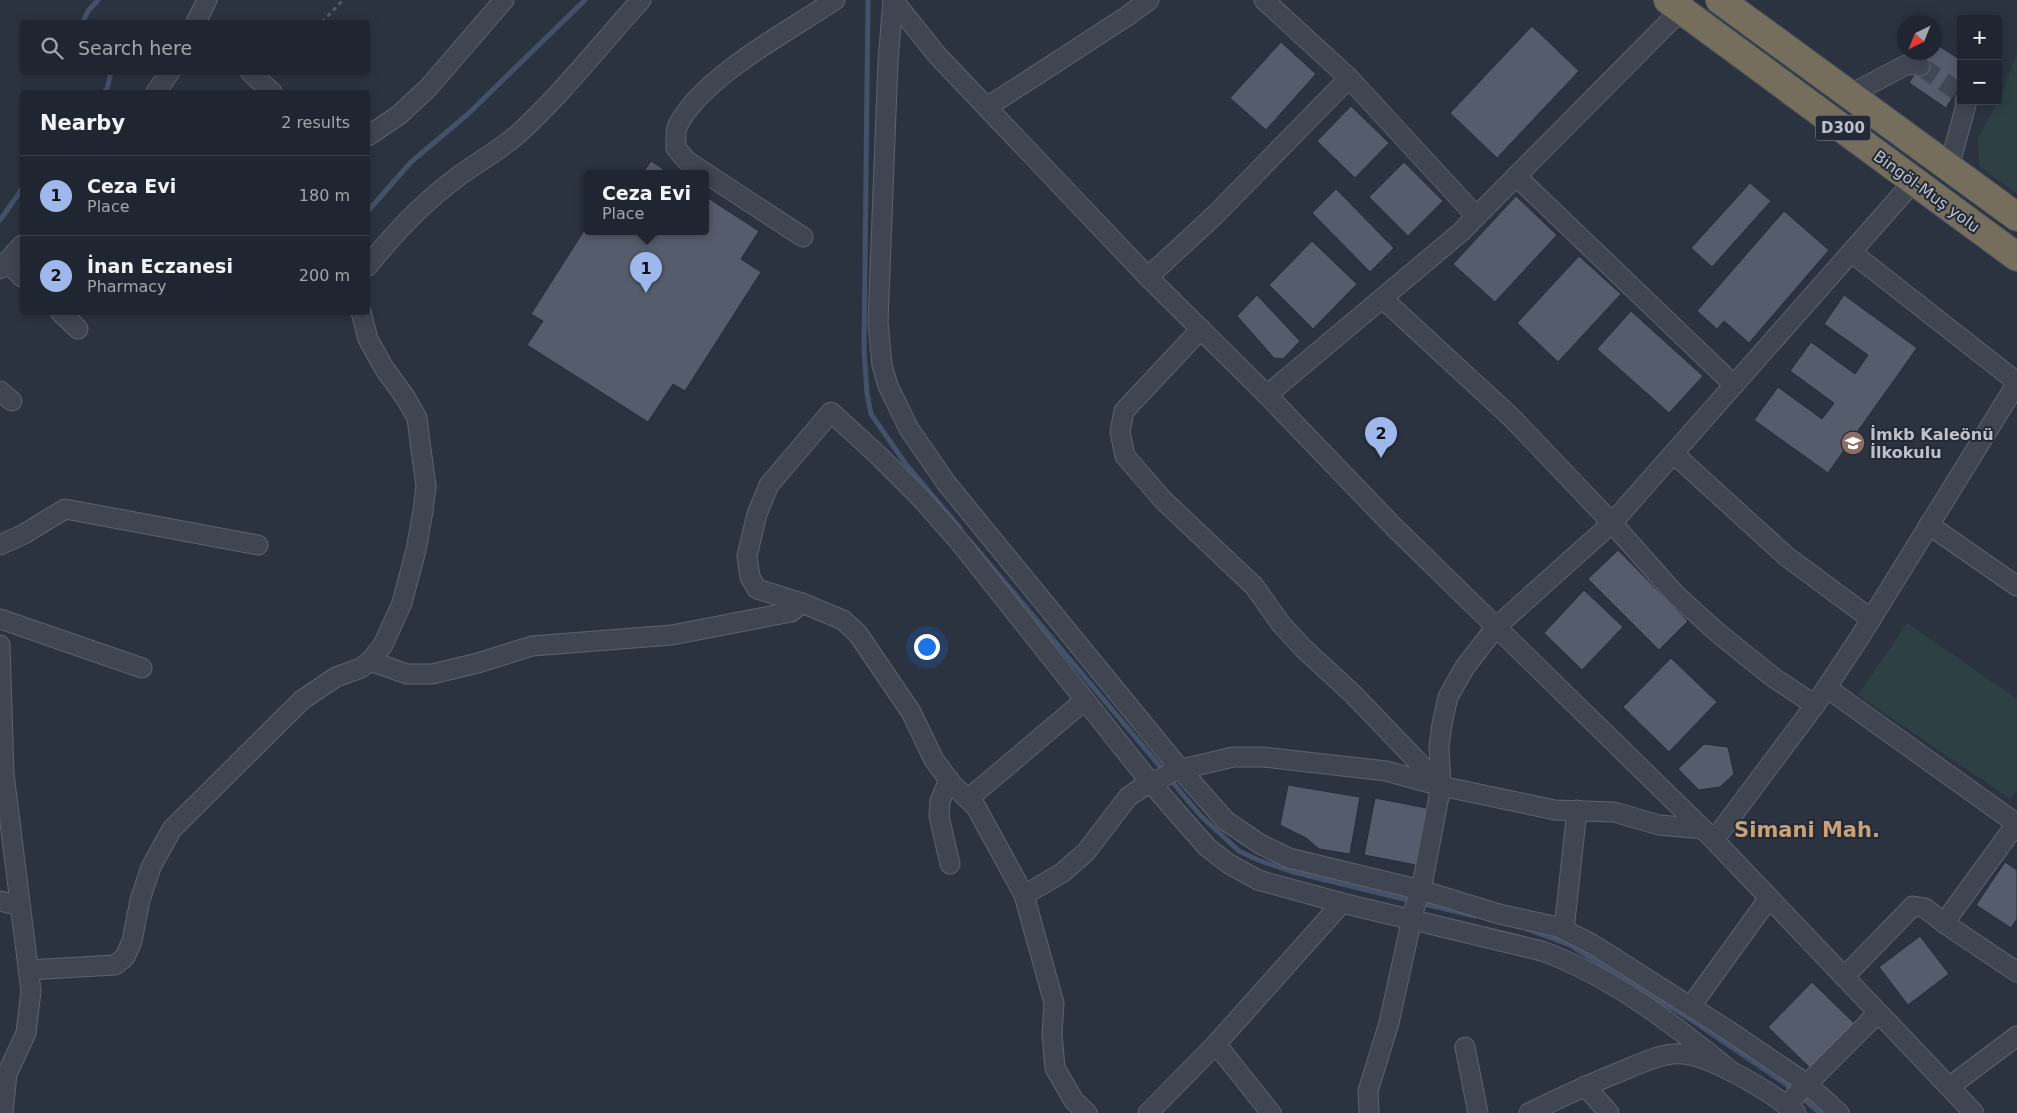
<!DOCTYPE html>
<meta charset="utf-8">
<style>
:root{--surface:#202631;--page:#282e39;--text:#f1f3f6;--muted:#a2a5ab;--line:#3d434d;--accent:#9fb8ec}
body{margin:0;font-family:"DejaVu Sans",sans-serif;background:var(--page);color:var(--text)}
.controls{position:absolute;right:15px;top:15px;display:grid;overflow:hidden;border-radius:5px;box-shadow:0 2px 12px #0003}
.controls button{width:45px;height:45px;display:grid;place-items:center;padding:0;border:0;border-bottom:1px solid var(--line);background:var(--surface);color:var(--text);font:25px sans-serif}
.compass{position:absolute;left:1897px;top:15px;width:45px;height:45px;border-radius:50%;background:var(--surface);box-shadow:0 2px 12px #0003;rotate:223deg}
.you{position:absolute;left:926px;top:646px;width:18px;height:18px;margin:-12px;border:4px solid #fff;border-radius:50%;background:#1a73e8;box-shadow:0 0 0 8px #1a73e833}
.badge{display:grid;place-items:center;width:32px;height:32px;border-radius:50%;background:var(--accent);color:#111;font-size:16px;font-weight:700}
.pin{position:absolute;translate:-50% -41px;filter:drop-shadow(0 1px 2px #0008)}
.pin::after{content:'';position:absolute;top:26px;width:18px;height:15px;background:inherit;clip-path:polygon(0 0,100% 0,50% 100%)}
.popup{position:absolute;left:584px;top:170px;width:125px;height:65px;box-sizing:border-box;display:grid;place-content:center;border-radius:5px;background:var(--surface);filter:drop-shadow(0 1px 4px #0005);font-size:16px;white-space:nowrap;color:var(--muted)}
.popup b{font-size:19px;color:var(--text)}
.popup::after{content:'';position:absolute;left:50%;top:100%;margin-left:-10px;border:10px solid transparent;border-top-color:var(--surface)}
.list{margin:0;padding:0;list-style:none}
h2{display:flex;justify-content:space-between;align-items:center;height:65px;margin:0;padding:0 20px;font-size:21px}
h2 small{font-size:16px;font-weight:400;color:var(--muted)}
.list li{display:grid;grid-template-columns:32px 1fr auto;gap:15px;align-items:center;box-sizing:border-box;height:80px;padding:0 20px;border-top:1px solid var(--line)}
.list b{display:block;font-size:19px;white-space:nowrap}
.list p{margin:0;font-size:16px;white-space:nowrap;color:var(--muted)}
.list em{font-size:16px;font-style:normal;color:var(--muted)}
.icon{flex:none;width:28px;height:28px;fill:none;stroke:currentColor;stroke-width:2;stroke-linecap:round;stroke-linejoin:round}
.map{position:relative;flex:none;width:2017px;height:1113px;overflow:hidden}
.search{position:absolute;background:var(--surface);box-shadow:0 2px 12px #0003;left:20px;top:20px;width:350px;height:55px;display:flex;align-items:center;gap:12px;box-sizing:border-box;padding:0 18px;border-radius:5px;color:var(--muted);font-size:19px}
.panel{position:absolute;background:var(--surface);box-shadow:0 2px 12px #0003;left:20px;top:90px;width:350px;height:225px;border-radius:5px}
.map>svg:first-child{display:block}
</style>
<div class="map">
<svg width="2017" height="1113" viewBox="0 0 2017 1113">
<rect width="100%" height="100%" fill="#2b3341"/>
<g fill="#2e4043">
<polygon points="2017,54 2017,194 1979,166 1978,138 1998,101"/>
<polygon points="1907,623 2017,699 2017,790 2010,799 1858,695"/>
</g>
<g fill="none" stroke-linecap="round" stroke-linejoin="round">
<g stroke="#455169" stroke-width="5">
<polyline points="868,0 864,351 867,393 871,414 905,463 960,528"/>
<polyline points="83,22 88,11 98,0"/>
<polyline points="104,92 107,89 111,72"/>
<polyline points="368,211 411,162 468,114 585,0"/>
<polyline points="0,220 22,189"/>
<polyline points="970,541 1164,771"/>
<polyline points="1169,778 1200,815 1239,851 1258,860 1293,872 1412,901"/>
<polyline points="1420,903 1475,916"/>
<polyline points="1527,929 1570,945 1690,1019 1786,1084 1820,1113"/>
</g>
</g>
<g fill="#555c6b" stroke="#252c38">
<polygon points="1532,26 1579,71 1497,158 1450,113"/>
<polygon points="1281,42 1316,74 1266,130 1230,98"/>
<polygon points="1934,43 1961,60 1961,84 1946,108 1909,83 1928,52 1934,52"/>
<polygon points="1351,106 1389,143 1355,178 1317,141"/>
<polygon points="651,161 671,174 642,174"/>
<polygon points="1404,162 1443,201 1408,236 1369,197"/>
<polygon points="1750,183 1771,201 1712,267 1691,248"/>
<polygon points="1336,189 1394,248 1370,272 1312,213"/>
<polygon points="705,196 759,231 741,259 761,272 685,391 673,384 648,422 527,345 543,321 531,314 587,226 587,232 705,232"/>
<polygon points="1516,196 1557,235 1495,302 1453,264"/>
<polygon points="1784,211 1829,250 1749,343 1724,321 1717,329 1697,311"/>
<polygon points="1312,241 1357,284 1313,329 1269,285"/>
<polygon points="1579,256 1621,294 1558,362 1517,323"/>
<polygon points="1257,295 1300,341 1283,359 1274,358 1237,316"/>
<polygon points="1844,295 1917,348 1828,473 1754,420 1778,387 1822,419 1834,403 1790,371 1811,342 1855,374 1868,355 1824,324"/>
<polygon points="1631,311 1703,376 1669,413 1597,349"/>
<polygon points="1618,550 1688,621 1659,650 1588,579"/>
<polygon points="1584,590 1623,627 1582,670 1544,633"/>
<polygon points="1671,658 1717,702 1669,752 1623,707"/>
<polygon points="1704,744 1728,747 1734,774 1720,787 1699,790 1678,769"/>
<polygon points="1288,785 1360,797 1350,854 1319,849 1306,838 1280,825"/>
<polygon points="1375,798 1432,809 1421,866 1364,855"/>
<polygon points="2005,862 2017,870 2017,919 2011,928 1976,905"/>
<polygon points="1920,936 1949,974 1908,1005 1879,967"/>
<polygon points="1812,982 1854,1023 1810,1068 1768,1027"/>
</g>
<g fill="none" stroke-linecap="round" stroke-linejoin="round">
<polyline stroke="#414856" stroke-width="19" stroke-dasharray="19 9" stroke-linecap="butt" points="1920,66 1957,91"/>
<g stroke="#5d636e" stroke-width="21">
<g id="minor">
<polyline points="893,0 888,61 878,322 882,365 888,386 909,429 947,484 1180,769 1226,821 1260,844 1289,858 1421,890 1499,914 1558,927 1592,944 1729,1031 1807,1084 1839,1113"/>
<polyline points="893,0 937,55 1148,277 1267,395 1393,526 1714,840 1974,1113"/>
<polyline points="1264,0 1349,78 1476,216"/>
<polyline points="196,22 207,0"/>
<polyline points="250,72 272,92"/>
<polyline points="156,92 170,72"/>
<polyline points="1849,95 1906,65 1916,64 1920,66"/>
<polyline points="987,107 1126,17 1149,0"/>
<polyline points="368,136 399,115 428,88 504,0"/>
<polyline points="1949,167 1966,105 1965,101"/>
<polyline points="1516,176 1734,385"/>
<path d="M 803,237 L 687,161 L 676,148 C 676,141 675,131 678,125 C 702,77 790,30 835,0"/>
<polyline points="1851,252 2017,382"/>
<polyline points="7,262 22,277"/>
<path d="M 368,266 C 395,232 423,202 459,176 C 478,162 500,150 518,134 C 563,93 600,45 641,0"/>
<polyline points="0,269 22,245"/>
<polyline points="1148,277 1216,214 1349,78"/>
<polyline points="1382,298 1511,417 1612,523 1676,595 1718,633 1774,678 1815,705"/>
<polyline points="60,312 78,329"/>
<polyline points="1201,329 1124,411 1120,432 1125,456 1163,500 1254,586 1281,624 1304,649 1353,694 1441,786"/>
<polyline points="0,391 12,401"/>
<polyline points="1267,395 1461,232 1681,10"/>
<polyline points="1674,454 1786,556 1871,619"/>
<polyline points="1929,525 2017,586"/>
<polyline points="0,545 24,534 65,509 258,545"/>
<path d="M 802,603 L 757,589 L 750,577 L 747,556 L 757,514 L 769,485 L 831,412 L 879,456 L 918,495 L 958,540 L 1150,782 L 1207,847 L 1229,864 L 1258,880 L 1342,903 L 1542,951 C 1611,976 1675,1025 1732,1072"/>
<polyline points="0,619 142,668"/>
<polyline points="0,645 4,774 31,991 26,1033 7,1074 3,1113"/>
<polyline points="370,661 407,674 432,674 478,663 532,646 672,635 791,612 802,603 843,620 858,634 911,712 934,760 952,784 976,807 1024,895 1054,1003 1052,1034 1055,1068 1074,1101 1087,1113"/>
<polyline points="1827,688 2017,824"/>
<polyline points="949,780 940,801 939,816 950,864"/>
<polyline points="968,799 1085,700"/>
<polyline points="1714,840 1815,705 1860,637 2017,383"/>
<polyline points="1024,895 1062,873 1086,852 1128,797 1150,782 1160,779 1174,771 1233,757 1263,757 1386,771 1441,786 1555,810 1614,812 1659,825 1703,829"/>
<polyline points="0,901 20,906"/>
<polyline points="1944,923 2017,823"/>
<polyline points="1564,930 1577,810"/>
<polyline points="28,970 115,965 125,957 132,941 140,900 151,867 172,829 302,700 336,677 361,668 370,661 383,645 402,603 416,550 423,511 426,486 420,442 417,418 405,397 384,368 368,339 361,312"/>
<polyline points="1844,977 1913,906 1925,908 1944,923 2017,972"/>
<polyline points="1691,1006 1769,898"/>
<polyline points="1216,1044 1271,1113"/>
<polyline points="1465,1047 1478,1113"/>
<polyline points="1585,1086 1609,1113"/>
<polyline points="1949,1087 2017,1036"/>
<polyline points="1786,1105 1878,1013"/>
<polyline points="1148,1113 1216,1044 1342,903"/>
<polyline points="1369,1113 1368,1091 1389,1023 1414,909 1421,890 1441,786 1439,746 1442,724 1448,697 1465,667 1496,627 1612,523 1914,181"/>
<path d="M 1529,1113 C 1561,1097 1594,1082 1627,1069 C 1641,1063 1658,1055 1674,1054 C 1706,1051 1772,1093 1796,1113"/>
</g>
</g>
<g stroke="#49505b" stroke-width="30">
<g id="highway">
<polyline points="1668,0 2017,257"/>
<polyline points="1720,0 2017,217"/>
</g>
</g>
<polyline stroke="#4d5d60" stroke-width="3" stroke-dasharray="4 4" stroke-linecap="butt" points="322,22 343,0"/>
<use href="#minor" stroke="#3f4551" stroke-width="19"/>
<use href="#highway" stroke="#766e5d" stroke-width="28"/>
</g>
<defs>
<g id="school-disc" transform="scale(1.25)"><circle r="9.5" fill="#8d6e63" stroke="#232a36"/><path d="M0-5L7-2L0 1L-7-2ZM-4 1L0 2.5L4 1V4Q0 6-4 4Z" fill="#fff"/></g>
</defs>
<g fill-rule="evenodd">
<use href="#school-disc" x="1853" y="443"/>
</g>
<g text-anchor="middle" stroke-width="4" stroke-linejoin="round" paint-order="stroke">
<rect fill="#232a36" stroke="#8e949e" stroke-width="1" x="1815.5" y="115.5" width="55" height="25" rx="4"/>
<g font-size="15" font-weight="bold" fill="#bcc1cb">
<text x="1843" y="133">D300</text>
</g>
<g font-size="16" fill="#bcc1cb" stroke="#232a36">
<text transform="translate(1927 191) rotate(36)" y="6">Bingöl-Muş yolu</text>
</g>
<g font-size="16" font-weight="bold" fill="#bcc1cb" stroke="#232a36" text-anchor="start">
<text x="1870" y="440">İmkb Kaleönü<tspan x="1870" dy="18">İlkokulu</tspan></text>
</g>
<g font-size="21" font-weight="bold" fill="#caa178" stroke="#232a36">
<text x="1807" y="837">Simani Mah.</text>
</g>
</g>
</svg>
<div class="controls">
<button>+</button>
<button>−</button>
</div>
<svg class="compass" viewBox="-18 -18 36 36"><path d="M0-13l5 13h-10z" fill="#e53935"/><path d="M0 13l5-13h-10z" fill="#a2a5ab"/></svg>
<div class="you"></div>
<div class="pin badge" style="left:646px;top:293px">1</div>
<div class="popup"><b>Ceza Evi</b>Place</div>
<div class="pin badge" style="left:1381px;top:458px">2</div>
<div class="search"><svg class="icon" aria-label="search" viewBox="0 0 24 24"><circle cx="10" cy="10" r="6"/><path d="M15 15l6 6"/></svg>Search here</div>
<section class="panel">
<h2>Nearby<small>2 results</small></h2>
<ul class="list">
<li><span class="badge">1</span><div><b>Ceza Evi</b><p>Place</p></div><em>180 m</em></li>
<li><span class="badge">2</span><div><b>İnan Eczanesi</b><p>Pharmacy</p></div><em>200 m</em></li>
</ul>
</section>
</div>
